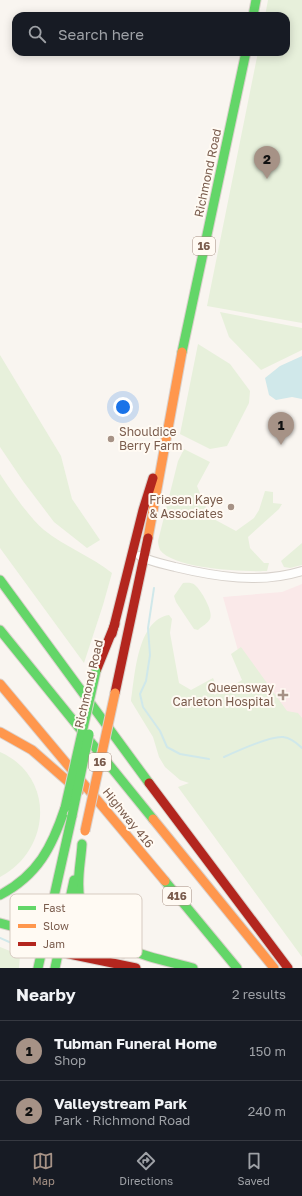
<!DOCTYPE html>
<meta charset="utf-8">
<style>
:root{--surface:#171b24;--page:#20242c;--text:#f1f3f6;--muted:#9ea1a6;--line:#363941;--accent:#a69286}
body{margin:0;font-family:"Golos Text",sans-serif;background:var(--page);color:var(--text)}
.you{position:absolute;left:123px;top:407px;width:14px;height:14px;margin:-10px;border:3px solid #fff;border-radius:50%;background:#1a73e8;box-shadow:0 0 0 6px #1a73e833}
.badge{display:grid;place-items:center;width:26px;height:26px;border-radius:50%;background:var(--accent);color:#111;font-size:13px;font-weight:700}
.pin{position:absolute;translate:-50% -33px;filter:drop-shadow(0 1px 2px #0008)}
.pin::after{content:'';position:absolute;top:21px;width:14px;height:12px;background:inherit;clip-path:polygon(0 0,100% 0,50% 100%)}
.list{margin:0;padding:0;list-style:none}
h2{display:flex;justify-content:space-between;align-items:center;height:52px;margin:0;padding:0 16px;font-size:17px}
h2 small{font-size:13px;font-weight:400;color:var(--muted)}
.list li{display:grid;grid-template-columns:26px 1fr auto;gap:12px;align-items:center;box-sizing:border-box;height:60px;padding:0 16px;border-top:1px solid var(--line)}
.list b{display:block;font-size:15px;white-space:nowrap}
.list p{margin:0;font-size:13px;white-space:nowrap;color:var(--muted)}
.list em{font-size:13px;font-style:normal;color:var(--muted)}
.icon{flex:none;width:22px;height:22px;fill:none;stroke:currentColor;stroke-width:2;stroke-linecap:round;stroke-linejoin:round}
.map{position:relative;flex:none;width:302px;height:968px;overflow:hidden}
.search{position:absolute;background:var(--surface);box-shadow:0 2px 10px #0003;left:12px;right:12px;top:12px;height:44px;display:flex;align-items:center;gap:10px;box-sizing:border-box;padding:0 14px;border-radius:12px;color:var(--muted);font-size:15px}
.sheet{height:172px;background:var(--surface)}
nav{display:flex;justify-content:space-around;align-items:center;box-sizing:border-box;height:56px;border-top:1px solid var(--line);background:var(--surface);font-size:11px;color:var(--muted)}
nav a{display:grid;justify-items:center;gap:2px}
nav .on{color:var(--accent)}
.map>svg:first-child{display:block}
</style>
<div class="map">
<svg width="302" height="968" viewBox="0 0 302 968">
<rect width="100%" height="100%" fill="#f9f5f0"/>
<polygon fill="#fae9e9" points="302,584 302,750 242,665 223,597 282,592"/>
<g fill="#e7f0db">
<polygon points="268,0 302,0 302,323 207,306 258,52 286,52 286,16 265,16"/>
<polygon points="220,312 302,328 302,350 261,370 229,337"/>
<polygon points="198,344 230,364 250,391 249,403 227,446 210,449 180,434"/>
<polygon points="0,355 61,456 72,499 100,540 87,548 54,522 23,481 0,447"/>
<path d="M 184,449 L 210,462 L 197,486 L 210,517 L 236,531 L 254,518 L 259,510 L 265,491 L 273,492 L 273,503 L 282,504 L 279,509 L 248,537 L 250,548 L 264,563 L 269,563 L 267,571 C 244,572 174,569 160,550 C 159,547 158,544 158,541 L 178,461 Z"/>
<path d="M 0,474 C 11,491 29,517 44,530 C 65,547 91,556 112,573 L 103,605 L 84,663 L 0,548 Z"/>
<polygon points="302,543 302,565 290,568 284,567 281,561"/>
<path d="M 183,583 C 187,583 191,582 195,585 C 201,590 214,612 210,619 C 208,623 201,627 198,630 L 194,629 L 176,602 L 174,596 Z"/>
<path d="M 169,615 L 172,619 L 170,633 L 179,683 L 191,690 L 213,678 L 217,687 L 226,690 L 242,680 L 231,654 L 241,647 L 287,711 L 298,713 L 302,718 L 302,957 L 178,787 L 189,783 L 180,780 L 165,767 L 159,757 L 153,737 L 131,701 C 135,676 137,620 169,615 Z"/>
<path d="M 0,752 C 56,777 51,850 0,877 Z"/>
<polygon points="0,947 20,955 19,968 0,968"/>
</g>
<polygon fill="#d0e8ea" points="302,356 302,399 292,397 276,400 269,395 265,378 280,366"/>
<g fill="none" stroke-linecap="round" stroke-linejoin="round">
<g stroke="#d0e8ea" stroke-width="2">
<polyline points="154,588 148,628 150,655 146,681 140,694 143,707 160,731 167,747 180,754 209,759"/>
<path d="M 224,757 C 237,751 270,736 283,737 C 291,738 297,743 302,748"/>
<polyline points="0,938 16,945"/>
</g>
<g stroke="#d7d1cb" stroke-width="10">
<path id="street" d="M 140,556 C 151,562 164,564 175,567 C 217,577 260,584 302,571"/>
</g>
<g stroke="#dad1cc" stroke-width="11">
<g id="fast">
<polyline points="253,16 256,0"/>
<polyline points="182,352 246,52"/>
<polyline points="0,580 149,783"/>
<polyline points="0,630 153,819"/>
<path d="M 82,844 C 81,862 76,881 80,899 C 91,948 152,957 193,968"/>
<polyline points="165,881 237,968"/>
<path d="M 0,895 C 38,875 52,847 65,808"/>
<polyline points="0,923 45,935"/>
<polyline points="38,968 72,816"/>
<polyline points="55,968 74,880"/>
</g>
</g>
<g stroke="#dad1cc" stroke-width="11">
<g id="slow">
<polyline points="148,538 182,352"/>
<polyline points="0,684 165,881"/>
<polyline points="0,732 32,750 79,791"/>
<polyline points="153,819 274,968"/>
</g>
</g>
<g stroke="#dad1cc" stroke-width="11">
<g id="jam">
<polyline points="112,634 143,510 153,478"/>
<polyline points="96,671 115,624"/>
<polyline points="115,693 148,538"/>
<polyline points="149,783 288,968"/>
<polyline points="45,935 123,953"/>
<polyline points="50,950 136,968"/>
</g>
</g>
<use href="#street" stroke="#fefefd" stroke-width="8"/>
<use href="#fast" stroke="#63d668" stroke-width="9"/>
<use href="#slow" stroke="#ff974d" stroke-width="9"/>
<use href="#jam" stroke="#b3261e" stroke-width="9"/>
<g stroke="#dad1cc" stroke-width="11" stroke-linecap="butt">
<g id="fast-bridge">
<polyline points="65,808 96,671"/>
<polyline points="72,816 89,734"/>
</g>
</g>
<g stroke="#dad1cc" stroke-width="11" stroke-linecap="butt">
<polyline id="slow-bridge" points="85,831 115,693"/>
</g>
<use href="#fast-bridge" stroke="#63d668" stroke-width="9"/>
<use href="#slow-bridge" stroke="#ff974d" stroke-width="9"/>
</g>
<g fill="#a69286" stroke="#fffaf3" stroke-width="1.5">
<circle cx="111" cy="439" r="4"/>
<circle cx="231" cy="507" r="4"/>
<path d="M281 689h4v4h4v4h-4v4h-4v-4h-4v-4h4z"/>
</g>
<g text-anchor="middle" stroke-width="4" stroke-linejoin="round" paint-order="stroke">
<g fill="#fffaf3" stroke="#a28b7f" stroke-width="1">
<rect x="193" y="237" width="22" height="18" rx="3"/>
<rect x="89" y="753" width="22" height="18" rx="3"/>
<rect x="163" y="887" width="28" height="18" rx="3"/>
</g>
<g font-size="11" font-weight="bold" fill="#7a5c4d">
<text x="204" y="250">16</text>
<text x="100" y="766">16</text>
<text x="177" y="900">416</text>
</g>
<g font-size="12" fill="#7a5c4d" stroke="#fffaf3">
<text transform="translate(208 173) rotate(-78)" y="4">Richmond Road</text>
<text transform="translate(89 684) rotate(-77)" y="4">Richmond Road</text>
<text transform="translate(128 818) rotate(51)" y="4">Highway 416</text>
</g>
<g font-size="12" fill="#7a5c4d" stroke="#fffaf3" text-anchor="end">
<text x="119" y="436" text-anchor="start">Shouldice<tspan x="119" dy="14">Berry Farm</tspan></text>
<text x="223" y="504">Friesen Kaye<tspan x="223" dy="14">&amp; Associates</tspan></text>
<text x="274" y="692">Queensway<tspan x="274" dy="14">Carleton Hospital</tspan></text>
</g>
</g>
<rect x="10" y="894" width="132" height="64" rx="6" fill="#fffaf3" stroke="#d7cbc1" stroke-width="1"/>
<rect x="18" y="906" width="18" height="4" fill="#63d668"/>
<rect x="18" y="924" width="18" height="4" fill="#ff974d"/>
<rect x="18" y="942" width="18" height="4" fill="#b3261e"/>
<g font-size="11" fill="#7a5c4d">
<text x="43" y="912">Fast</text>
<text x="43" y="930">Slow</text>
<text x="43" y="948">Jam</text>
</g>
</svg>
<div class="you"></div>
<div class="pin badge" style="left:281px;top:445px">1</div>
<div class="pin badge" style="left:267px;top:179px">2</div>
<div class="search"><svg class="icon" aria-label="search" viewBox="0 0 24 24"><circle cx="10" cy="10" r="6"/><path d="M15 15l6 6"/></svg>Search here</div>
</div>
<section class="sheet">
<h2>Nearby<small>2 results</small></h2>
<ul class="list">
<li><span class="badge">1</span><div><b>Tubman Funeral Home</b><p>Shop</p></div><em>150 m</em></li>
<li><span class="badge">2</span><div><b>Valleystream Park</b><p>Park · Richmond Road</p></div><em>240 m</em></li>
</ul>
</section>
<nav>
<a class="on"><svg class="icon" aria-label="map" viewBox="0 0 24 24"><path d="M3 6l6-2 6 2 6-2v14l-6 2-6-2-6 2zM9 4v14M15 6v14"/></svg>Map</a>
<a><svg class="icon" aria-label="directions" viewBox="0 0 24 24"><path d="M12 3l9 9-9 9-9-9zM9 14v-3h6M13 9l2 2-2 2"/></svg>Directions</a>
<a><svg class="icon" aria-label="saved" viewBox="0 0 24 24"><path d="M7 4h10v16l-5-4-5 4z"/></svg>Saved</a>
</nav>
